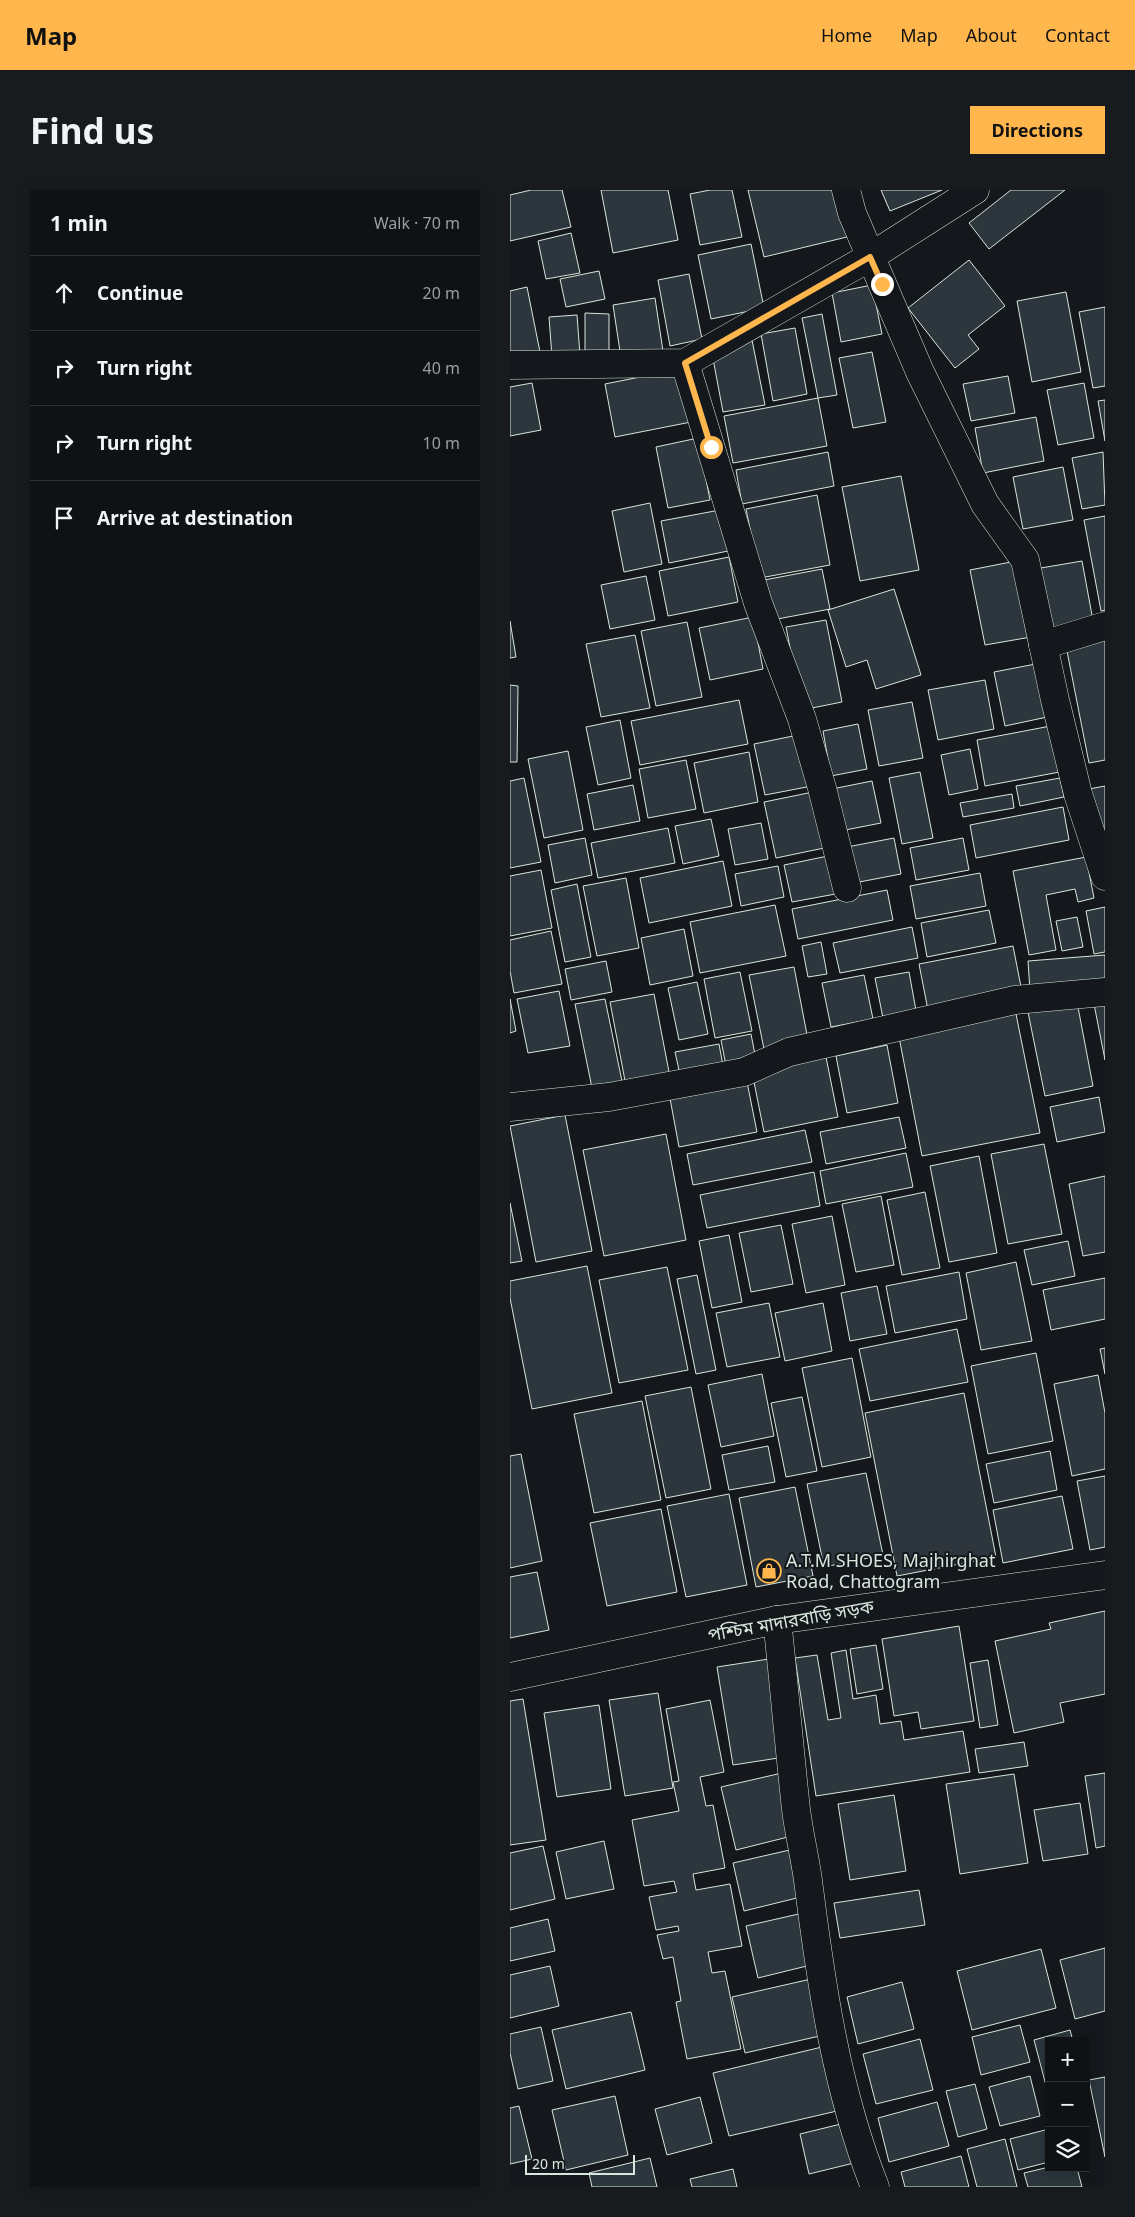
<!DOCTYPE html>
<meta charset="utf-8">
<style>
:root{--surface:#0f1215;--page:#181b1e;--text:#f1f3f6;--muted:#9b9ea0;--line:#2f3234;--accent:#ffb74d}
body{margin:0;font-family:"Noto Sans","Noto Sans Bengali",sans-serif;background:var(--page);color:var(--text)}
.controls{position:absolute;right:15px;bottom:15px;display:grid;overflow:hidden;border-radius:0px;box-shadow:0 2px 12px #0003}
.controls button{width:45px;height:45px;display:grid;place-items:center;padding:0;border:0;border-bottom:1px solid var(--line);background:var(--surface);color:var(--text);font:25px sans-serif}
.scale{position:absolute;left:15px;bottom:12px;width:110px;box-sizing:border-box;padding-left:5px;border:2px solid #d8e6dc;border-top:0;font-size:14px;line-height:18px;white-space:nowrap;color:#d8e6dc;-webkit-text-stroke:4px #14181c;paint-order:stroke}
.stop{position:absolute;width:15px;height:15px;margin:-11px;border:4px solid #ffb74d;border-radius:50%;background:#fff}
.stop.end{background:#ffb74d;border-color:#fff;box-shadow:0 1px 5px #0008}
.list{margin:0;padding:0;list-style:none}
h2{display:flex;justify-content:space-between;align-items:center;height:65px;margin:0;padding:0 20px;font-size:21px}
h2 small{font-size:16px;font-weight:400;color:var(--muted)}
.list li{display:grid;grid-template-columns:32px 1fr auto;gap:15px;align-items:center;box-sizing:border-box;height:75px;padding:0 20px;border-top:1px solid var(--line)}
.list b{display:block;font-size:19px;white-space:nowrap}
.list em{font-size:16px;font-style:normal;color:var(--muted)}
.icon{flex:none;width:28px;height:28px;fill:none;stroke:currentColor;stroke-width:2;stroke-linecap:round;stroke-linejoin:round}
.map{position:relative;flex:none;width:595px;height:1997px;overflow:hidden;border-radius:0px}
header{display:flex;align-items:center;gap:30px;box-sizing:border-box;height:70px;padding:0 25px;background:var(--accent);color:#111}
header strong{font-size:24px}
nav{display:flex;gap:28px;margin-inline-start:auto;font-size:18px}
.intro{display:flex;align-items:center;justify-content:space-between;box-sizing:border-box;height:120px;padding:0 30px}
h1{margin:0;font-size:35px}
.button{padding:12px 22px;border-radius:0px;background:var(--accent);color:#111;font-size:18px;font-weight:700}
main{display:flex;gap:30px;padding:0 30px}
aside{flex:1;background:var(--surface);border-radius:0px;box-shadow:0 2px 12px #0003}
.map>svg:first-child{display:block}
</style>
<header>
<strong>Map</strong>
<nav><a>Home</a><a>Map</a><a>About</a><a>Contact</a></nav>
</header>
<div class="intro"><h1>Find us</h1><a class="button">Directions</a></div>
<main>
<aside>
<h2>1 min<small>Walk · 70 m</small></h2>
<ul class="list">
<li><svg class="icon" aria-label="ahead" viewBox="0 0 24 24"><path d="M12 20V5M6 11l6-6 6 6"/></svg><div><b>Continue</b></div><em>20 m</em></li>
<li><svg class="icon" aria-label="right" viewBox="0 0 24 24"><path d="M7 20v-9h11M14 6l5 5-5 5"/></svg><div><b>Turn right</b></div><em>40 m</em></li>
<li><svg class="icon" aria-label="right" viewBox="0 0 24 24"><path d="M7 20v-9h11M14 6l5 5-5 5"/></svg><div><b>Turn right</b></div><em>10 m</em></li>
<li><svg class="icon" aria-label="arrive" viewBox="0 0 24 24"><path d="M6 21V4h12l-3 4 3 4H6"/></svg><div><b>Arrive at destination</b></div></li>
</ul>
</aside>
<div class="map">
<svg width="595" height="1997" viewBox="0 0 595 1997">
<rect width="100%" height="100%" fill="#14181c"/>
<g fill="#2c363c" stroke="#d8e6dc">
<polygon points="21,0 52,0 61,37 0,51 0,5"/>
<polygon points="91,0 158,0 168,50 103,63"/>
<polygon points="200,0 222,0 232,47 190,55 180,4"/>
<polygon points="238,0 330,0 341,46 254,67"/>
<polygon points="371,0 432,0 380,21"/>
<polygon points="501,0 555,0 479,59 459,33"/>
<polygon points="61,43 70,83 36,89 28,51"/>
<polygon points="241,54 254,118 201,129 188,65"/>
<polygon points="459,70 495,116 458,145 469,159 445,178 398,118"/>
<polygon points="89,81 95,109 56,117 50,89"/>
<polygon points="179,84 192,149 160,156 148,90"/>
<polygon points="362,95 372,144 331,152 322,103"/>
<polygon points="17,97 30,162 0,168 0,101"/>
<polygon points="556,102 571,182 522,192 507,111"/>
<polygon points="145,108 153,161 111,168 103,115"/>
<polygon points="595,117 595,196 583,198 569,122"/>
<polygon points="75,123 99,124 99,166 75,165"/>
<polygon points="312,124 327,205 308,208 292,128"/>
<polygon points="67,125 70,165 42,167 39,127"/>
<polygon points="285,138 297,204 263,211 251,144"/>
<polygon points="242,150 255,215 213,222 201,158"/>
<polygon points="362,162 376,232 343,238 329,168"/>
<polygon points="170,179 181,232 105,247 95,194"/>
<polygon points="498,186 505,223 461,231 453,194"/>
<polygon points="22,193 31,240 0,246 0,197"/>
<polygon points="574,193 584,248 548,255 537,200"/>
<polygon points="308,208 317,256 223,273 214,226"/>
<polygon points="595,210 595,251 588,211"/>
<polygon points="526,227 534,271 473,283 465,238"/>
<polygon points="188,248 200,310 158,318 146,257"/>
<polygon points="318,262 324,296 232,314 226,280"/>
<polygon points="593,262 595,315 572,319 562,268"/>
<polygon points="553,277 563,330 513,339 503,287"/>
<polygon points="391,286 409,380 350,391 332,297"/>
<polygon points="307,305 320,375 250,388 236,319"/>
<polygon points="140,313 152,374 114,382 102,321"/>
<polygon points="210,320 218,361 159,373 151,331"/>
<polygon points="595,326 595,420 591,421 574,330"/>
<polygon points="219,367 228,412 158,426 149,381"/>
<polygon points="506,371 521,447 475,455 460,380"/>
<polygon points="572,371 584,436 538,444 525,379"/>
<polygon points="312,379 320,419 257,431 249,391"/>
<polygon points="136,386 145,430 100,439 91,395"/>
<polygon points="384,399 411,485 366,499 357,470 336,477 318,420"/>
<polygon points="243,427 253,479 200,490 189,438"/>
<polygon points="316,430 332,512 292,520 276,437"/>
<polygon points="0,431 6,467 0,468"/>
<polygon points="177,432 192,507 146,516 131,441"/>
<polygon points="125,445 140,518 91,527 76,454"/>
<polygon points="595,448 595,570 579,573 556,456"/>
<polygon points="531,473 542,526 495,536 484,482"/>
<polygon points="475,490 484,539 428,550 418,500"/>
<polygon points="0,495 8,496 7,572 0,572"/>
<polygon points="229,510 238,554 130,575 121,531"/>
<polygon points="402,512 413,568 369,576 358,520"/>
<polygon points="110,530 121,588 88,595 76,537"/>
<polygon points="348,534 357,579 321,586 313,541"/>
<polygon points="546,535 555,581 475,596 467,550"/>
<polygon points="293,544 302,596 255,605 244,554"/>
<polygon points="460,559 468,599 439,605 431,565"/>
<polygon points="58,561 73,640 34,648 18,569"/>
<polygon points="239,562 248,612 194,623 184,573"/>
<polygon points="176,570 186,619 138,628 129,579"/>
<polygon points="410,582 423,648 392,654 379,588"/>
<polygon points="14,588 31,672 0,678 0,591"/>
<polygon points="550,588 554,607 510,616 506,596"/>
<polygon points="362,591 371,633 330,641 322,599"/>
<polygon points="123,595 130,631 84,640 77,604"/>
<polygon points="595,596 595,667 579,599"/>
<polygon points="308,601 319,657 266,668 254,612"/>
<polygon points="502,604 504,618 453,627 450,613"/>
<polygon points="553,617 559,650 466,668 460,635"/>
<polygon points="201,629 209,666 173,674 165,636"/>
<polygon points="251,633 258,669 225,675 218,639"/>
<polygon points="158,638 165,673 88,688 81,653"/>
<polygon points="75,648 82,685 45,693 38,655"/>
<polygon points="384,648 391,684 344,693 337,657"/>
<polygon points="453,648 459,680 406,690 400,658"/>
<polygon points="323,665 331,703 282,712 274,675"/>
<polygon points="576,667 584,708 568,712 565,699 536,705 546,760 519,765 503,681"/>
<polygon points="213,671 222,716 139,733 130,688"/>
<polygon points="268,676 274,707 231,716 225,684"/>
<polygon points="31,680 42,738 0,746 0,686"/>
<polygon points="470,683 476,716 406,729 400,696"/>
<polygon points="116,688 129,758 87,766 73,696"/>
<polygon points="67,694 81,767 55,772 41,700"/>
<polygon points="377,700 383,730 288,749 282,719"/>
<polygon points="265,715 276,766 190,783 180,732"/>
<polygon points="595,717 595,762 584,764 576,721"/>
<polygon points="479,720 486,753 417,767 411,733"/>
<polygon points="567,727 573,757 552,761 546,731"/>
<polygon points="402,737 408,768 330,783 323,753"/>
<polygon points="174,739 183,786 140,795 131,748"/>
<polygon points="41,741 52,794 4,803 0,781 0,750"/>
<polygon points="311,752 317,784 298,787 292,756"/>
<polygon points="503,756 512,802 418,820 409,774"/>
<polygon points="595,765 595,794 520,801 518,771"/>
<polygon points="96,771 102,802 61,810 55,779"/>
<polygon points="284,777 299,855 255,864 239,785"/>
<polygon points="230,782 242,841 205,848 194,789"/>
<polygon points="399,782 407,826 374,833 365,788"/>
<polygon points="354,785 363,829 321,837 312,793"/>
<polygon points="187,792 198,844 169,850 158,798"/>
<polygon points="49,801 60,856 18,863 7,809"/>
<polygon points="144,804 160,887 116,896 100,812"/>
<polygon points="0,809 6,841 0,843"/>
<polygon points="95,809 113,896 83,903 65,814"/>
<polygon points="567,812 583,896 535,906 518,822"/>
<polygon points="595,812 595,870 584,814"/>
<polygon points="506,824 530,943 412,966 389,847"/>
<polygon points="241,844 247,875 217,881 211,850"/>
<polygon points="209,854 214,881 171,889 165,862"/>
<polygon points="377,855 388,913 337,923 326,866"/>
<polygon points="316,867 328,927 254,942 242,882"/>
<polygon points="236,887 247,942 169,957 159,903"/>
<polygon points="589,907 595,942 547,952 540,917"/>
<polygon points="55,925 82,1061 26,1072 0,936"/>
<polygon points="389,927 396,958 316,974 310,942"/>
<polygon points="295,940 302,972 183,995 177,964"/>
<polygon points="156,944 176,1050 94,1066 73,960"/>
<polygon points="534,954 552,1044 498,1054 481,964"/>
<polygon points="396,963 403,997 316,1014 310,981"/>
<polygon points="469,966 487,1063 439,1072 420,976"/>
<polygon points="304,982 310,1016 197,1038 190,1005"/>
<polygon points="595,986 595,1062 573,1066 559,994"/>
<polygon points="415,1002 430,1078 392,1085 377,1010"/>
<polygon points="371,1006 384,1075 346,1082 332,1014"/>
<polygon points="0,1013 12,1071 0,1073"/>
<polygon points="322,1026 335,1095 296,1103 282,1034"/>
<polygon points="271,1035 283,1094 241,1102 229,1043"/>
<polygon points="219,1045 232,1112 202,1118 189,1051"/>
<polygon points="558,1051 565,1086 522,1095 514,1060"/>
<polygon points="506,1072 522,1151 471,1160 456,1083"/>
<polygon points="77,1076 102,1203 22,1219 0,1108 0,1091"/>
<polygon points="157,1077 178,1180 109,1193 89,1090"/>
<polygon points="449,1082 457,1129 385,1143 376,1096"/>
<polygon points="187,1085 206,1180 186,1184 167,1089"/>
<polygon points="595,1088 595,1129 541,1140 533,1100"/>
<polygon points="367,1096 377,1144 340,1151 331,1103"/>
<polygon points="259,1113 270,1167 217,1177 206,1123"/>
<polygon points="313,1113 322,1161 275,1171 265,1123"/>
<polygon points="447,1139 458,1192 360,1211 349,1159"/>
<polygon points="595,1158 595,1184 590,1159"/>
<polygon points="526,1163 543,1251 478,1264 461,1176"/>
<polygon points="342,1168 361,1267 312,1277 292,1178"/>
<polygon points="252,1184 264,1246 211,1257 198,1195"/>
<polygon points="588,1185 595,1223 595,1279 562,1286 544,1194"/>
<polygon points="181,1197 201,1299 156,1308 135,1206"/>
<polygon points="454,1203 486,1367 387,1386 355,1223"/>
<polygon points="292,1207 307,1281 276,1287 261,1213"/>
<polygon points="132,1211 151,1310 84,1323 64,1224"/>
<polygon points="258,1256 265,1292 219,1300 212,1265"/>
<polygon points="540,1261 547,1300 484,1313 476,1274"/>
<polygon points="11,1264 32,1371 0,1378 0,1266"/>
<polygon points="356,1283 373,1365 314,1377 297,1294"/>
<polygon points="595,1286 595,1357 580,1360 567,1291"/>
<polygon points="285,1297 303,1386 246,1397 229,1308"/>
<polygon points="219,1304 237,1395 176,1407 157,1316"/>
<polygon points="552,1306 563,1359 493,1373 483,1320"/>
<polygon points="151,1319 167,1402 97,1416 80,1333"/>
<polygon points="27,1382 39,1440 0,1448 0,1387"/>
<polygon points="595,1421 595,1504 550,1513 554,1532 504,1543 485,1451 541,1439 539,1433"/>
<polygon points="449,1436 464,1531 411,1539 408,1522 384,1526 372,1449"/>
<polygon points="366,1455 373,1499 347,1504 340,1459"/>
<polygon points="336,1460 343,1509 366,1505 370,1534 391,1531 394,1550 453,1541 460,1582 306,1606 285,1468 307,1465 318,1530 331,1528 321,1463"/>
<polygon points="259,1469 275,1567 223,1575 207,1477"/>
<polygon points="478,1470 488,1535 470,1538 460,1473"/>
<polygon points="148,1503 163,1598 115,1606 99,1510"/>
<polygon points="13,1509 36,1650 0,1655 0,1511"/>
<polygon points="200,1510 214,1582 190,1587 196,1616 203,1615 215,1678 183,1684 186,1700 220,1694 232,1756 198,1762 202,1783 215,1781 231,1859 177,1869 166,1812 171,1811 163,1767 153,1769 147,1745 169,1741 168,1736 146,1740 139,1707 167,1702 164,1691 134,1696 122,1630 169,1621 163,1592 169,1591 156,1519"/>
<polygon points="89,1515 101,1599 47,1607 34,1523"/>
<polygon points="514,1552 518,1576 469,1583 465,1559"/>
<polygon points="272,1583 286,1645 226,1660 211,1597"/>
<polygon points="595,1583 595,1656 586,1658 575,1586"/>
<polygon points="504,1584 518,1673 450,1684 436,1594"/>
<polygon points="384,1605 396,1681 340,1690 328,1614"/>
<polygon points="570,1613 578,1664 533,1671 524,1620"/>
<polygon points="94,1651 104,1699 56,1709 46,1662"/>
<polygon points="33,1656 45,1709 0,1720 0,1663"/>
<polygon points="284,1659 295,1706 234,1721 223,1673"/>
<polygon points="409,1700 415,1735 330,1748 324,1713"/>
<polygon points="293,1723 305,1774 248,1788 236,1736"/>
<polygon points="38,1729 45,1761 0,1771 0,1738"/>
<polygon points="595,1758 595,1821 565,1829 550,1770"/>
<polygon points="531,1759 546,1818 462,1840 447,1781"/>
<polygon points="40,1776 49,1816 0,1828 0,1785"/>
<polygon points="301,1789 314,1845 235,1863 222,1807"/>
<polygon points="392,1792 404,1839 348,1854 337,1807"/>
<polygon points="121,1822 135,1880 56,1899 42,1840"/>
<polygon points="510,1835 520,1872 471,1885 462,1847"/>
<polygon points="31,1837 43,1891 8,1899 0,1863 0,1844"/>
<polygon points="560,1840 563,1851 539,1851 539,1907 524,1850"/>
<polygon points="410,1849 423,1900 366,1914 353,1864"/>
<polygon points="312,1857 327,1921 219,1946 203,1883"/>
<polygon points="520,1886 530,1926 490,1936 479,1897"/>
<polygon points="595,1887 595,1967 579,1890"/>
<polygon points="465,1894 477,1939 448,1947 436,1901"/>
<polygon points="105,1906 118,1965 56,1980 42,1920"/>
<polygon points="190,1907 202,1953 157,1965 145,1919"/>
<polygon points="427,1912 439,1956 379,1972 368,1928"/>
<polygon points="9,1916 22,1969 0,1974 0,1918"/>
<polygon points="335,1933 344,1973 299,1984 290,1944"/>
<polygon points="539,1939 539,1972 508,1980 500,1949"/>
<polygon points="495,1949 507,1997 467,1997 457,1959"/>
<polygon points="451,1966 459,1997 395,1997 391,1982"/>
<polygon points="140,1968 147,1997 82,1997 79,1983"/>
<polygon points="539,1977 567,1978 572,1997 518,1997 514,1983"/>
<polygon points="223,1979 227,1997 182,1997 180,1989"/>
</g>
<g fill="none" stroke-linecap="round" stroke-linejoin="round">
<g stroke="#d8e6dc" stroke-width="29">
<g id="minor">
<polyline points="336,0 342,23 410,182 475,314 515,370 545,510 568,604 595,686"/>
<polyline points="175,173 248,413 292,529 312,598 337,698"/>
<polyline points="0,175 175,173 360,67 465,0"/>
<polyline points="533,455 595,436"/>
<polyline points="0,917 99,907 234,882 279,862 505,810 595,802"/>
<path d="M 267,1430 C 274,1493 279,1556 286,1619 C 289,1645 296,1671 299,1698 C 312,1800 327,1901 365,1997"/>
<polyline points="0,1487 267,1430 595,1385"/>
</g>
</g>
<use href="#minor" stroke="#14181c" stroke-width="28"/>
</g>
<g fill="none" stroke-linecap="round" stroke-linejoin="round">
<polyline stroke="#ffb74d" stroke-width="6" points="201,257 175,173 360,67 372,94"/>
</g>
<defs>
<g id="shop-ring" transform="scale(1.25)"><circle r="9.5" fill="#14181c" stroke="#ffb74d" stroke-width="1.5"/><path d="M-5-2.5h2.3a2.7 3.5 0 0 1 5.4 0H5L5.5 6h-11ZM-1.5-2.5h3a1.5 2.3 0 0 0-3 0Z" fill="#ffb74d"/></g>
</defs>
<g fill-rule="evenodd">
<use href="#shop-ring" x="259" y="1381"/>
</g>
<g text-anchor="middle" stroke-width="4" stroke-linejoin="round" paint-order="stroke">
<g font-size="18" fill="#d8e6dc" stroke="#14181c" text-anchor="start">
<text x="276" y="1377">A.T.M SHOES, Majhirghat<tspan x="276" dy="21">Road, Chattogram</tspan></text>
</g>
<g font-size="18" fill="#d8e6dc" stroke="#14181c">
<text transform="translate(281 1431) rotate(-10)" y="6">পশ্চিম মাদারবাড়ি সড়ক</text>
</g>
</g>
</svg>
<div class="controls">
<button>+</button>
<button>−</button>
<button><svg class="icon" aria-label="layers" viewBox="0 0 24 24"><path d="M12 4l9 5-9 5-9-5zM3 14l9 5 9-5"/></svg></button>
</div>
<div class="scale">20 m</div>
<div class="stop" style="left:201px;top:257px"></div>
<div class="stop end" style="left:372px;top:94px"></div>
</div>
</main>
